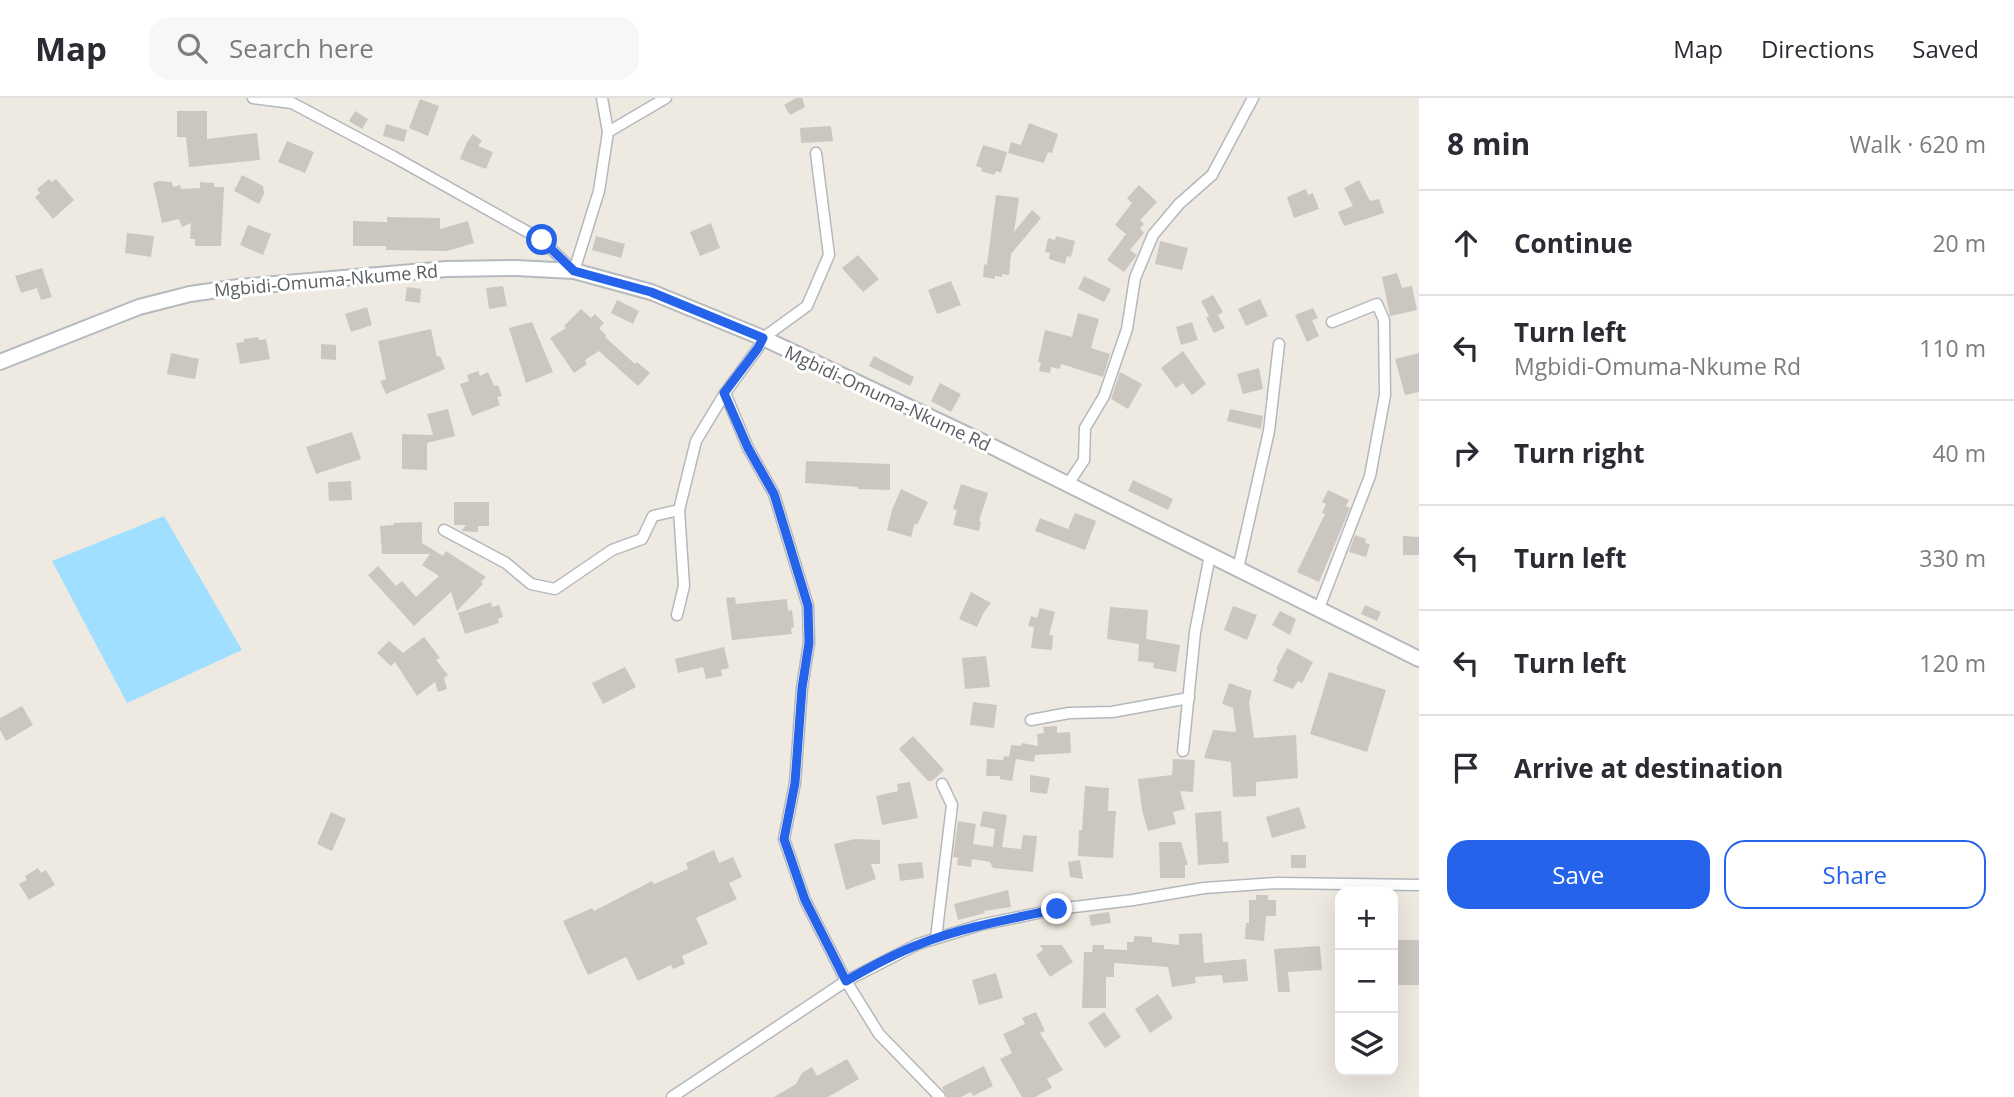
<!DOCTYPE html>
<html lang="en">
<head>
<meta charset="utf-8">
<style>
  body { margin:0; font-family:"Open Sans",sans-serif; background:#f7f7f7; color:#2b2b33 }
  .controls { position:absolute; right:21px; bottom:21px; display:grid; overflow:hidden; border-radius:14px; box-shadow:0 7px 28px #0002 }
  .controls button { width:63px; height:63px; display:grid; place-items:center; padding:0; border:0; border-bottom:2px solid #e1e1e2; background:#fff; color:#2b2b33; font:35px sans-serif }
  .stop { position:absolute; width:21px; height:21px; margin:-16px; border:5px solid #2563eb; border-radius:50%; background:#fff }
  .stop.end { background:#2563eb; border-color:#fff; box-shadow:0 2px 7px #0008 }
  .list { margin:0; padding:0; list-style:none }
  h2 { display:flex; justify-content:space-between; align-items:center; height:91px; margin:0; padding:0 28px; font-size:30px }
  h2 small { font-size:23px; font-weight:400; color:#7c7c81 }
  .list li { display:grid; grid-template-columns:46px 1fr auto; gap:21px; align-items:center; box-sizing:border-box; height:105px; padding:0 28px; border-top:2px solid #e1e1e2 }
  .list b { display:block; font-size:26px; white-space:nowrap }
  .list p { margin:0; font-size:23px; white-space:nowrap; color:#7c7c81 }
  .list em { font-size:23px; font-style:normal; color:#7c7c81 }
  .actions { display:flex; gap:14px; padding:21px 28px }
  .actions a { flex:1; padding:16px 0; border:2px solid #2563eb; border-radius:21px; text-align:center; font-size:24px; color:#2563eb }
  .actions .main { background:#2563eb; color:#fff }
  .icon { flex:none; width:38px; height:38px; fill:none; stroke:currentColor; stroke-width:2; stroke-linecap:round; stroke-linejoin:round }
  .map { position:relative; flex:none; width:1419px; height:999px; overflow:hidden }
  header { display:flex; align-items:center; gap:42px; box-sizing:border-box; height:98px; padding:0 35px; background:#fff; border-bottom:2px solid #e1e1e2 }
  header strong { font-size:33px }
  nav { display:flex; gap:38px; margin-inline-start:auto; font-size:24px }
  .search { width:490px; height:63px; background:#f7f7f7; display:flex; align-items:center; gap:18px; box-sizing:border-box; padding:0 24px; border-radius:21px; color:#7c7c81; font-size:26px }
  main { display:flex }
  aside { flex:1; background:#fff }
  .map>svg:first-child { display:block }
  .water { fill:#a0dfff }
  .building { fill:#cbc7c0 }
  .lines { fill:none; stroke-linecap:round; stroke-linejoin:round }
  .street-casing { stroke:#b4b8bd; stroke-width:13 }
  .secondary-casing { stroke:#b5babf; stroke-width:18 }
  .street { stroke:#fff; stroke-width:10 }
  .secondary { stroke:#fff; stroke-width:14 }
  .route { stroke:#2563eb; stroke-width:9 }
  .labels { text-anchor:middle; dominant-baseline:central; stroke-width:6; stroke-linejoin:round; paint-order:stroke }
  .street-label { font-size:18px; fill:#5a5f63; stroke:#fff }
</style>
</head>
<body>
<header>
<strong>Map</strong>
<div class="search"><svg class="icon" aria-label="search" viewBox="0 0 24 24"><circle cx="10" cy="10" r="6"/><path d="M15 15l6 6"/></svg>Search here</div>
<nav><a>Map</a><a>Directions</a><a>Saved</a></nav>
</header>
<main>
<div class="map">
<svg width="1419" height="999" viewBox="0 0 1419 999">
  <rect width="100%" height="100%" fill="#eeeae1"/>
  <polygon class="water" points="164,418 242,552 127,605 52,463"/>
  <g class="building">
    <polygon points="796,0 802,0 805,9 790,17 784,7"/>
    <polygon points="420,1 439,8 428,38 409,30"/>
    <polygon points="177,13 207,13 207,41 257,35 260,62 189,69 186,39 177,39"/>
    <polygon points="355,13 368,21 362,31 349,23"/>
    <polygon points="1029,25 1058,36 1052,55 1048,54 1044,65 1008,55 1011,44 1021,47"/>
    <polygon points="386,26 407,32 404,44 383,38"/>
    <polygon points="831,28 833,43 801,45 800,30"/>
    <polygon points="473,36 482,43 478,48 493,54 486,71 460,61 467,44"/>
    <polygon points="287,43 314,54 305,75 278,64"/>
    <polygon points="983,47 1007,54 1001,75 996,73 994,77 981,73 982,70 976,68"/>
    <polygon points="242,77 263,88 264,96 259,106 234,93"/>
    <polygon points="49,81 52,84 56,81 74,102 53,121 35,99 40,95 37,91"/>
    <polygon points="1359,82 1370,103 1379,101 1384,115 1344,128 1338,114 1353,108 1344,90"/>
    <polygon points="159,83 172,84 173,89 180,87 181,91 200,90 200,84 214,85 214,89 224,89 221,148 195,148 195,141 190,141 191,125 182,129 179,121 162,125 153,85"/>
    <polygon points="1139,87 1157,104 1140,122 1144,126 1140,130 1144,135 1130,152 1137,157 1124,174 1107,162 1126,136 1115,127 1132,105 1127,100"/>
    <polygon points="1306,91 1308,97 1313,95 1319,111 1294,120 1287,99"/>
    <polygon points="996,97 1019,100 1014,134 1032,112 1041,120 1011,156 1009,177 1002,176 1002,179 995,178 995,181 983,179 984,166 987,167"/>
    <polygon points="387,119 440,120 440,131 468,123 474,145 447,153 386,152 386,148 353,148 353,123 387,124"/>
    <polygon points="711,125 720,150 700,158 690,134"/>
    <polygon points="248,127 271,136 263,157 240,147"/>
    <polygon points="127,135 154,138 151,159 125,155"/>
    <polygon points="596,138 625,146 621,160 592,152"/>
    <polygon points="1056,138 1075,143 1071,159 1067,158 1065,166 1049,161 1050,155 1045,154 1048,140 1055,142"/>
    <polygon points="1160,143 1188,150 1182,172 1155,166"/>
    <polygon points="858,157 879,181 863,194 842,170"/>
    <polygon points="42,170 52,199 41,202 37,190 21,195 15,178"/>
    <polygon points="1397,175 1402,190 1412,188 1417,212 1390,218 1382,179"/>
    <polygon points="1084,178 1111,191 1104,204 1078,191"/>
    <polygon points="951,183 961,207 937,216 928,192"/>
    <polygon points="503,188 507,208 489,211 486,190"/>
    <polygon points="407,189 421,191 420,205 405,203"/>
    <polygon points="1213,197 1223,214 1218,217 1225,230 1214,235 1206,220 1209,218 1201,203"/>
    <polygon points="1260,201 1268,218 1246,228 1238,211"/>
    <polygon points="617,202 639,213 633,226 611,215"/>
    <polygon points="367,209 372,227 351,234 345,216"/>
    <polygon points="1313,210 1318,220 1312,222 1319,238 1307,244 1295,217"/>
    <polygon points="581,211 591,220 595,216 604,225 599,230 606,237 605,239 635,266 637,264 650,275 638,288 599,253 585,262 587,266 574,275 550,240 566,230 564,228"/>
    <polygon points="1078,215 1099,221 1091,250 1110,256 1103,279 1061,266 1060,271 1051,269 1050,275 1039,273 1041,264 1038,264 1045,232 1072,239"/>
    <polygon points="532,224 553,274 526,285 509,230"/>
    <polygon points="1192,224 1198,242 1181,247 1176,229"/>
    <polygon points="431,231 437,259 440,258 445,271 386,296 380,283 386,281 378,243"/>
    <polygon points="258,239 259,242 266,241 270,261 240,266 236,245 244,244 244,241"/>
    <polygon points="321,246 336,247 336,262 321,261"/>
    <polygon points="1183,253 1206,286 1192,297 1183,285 1176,290 1161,270"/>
    <polygon points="171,255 199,261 195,281 167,276"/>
    <polygon points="1419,255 1419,294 1405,297 1395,261"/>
    <polygon points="874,258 914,279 910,288 869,268"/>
    <polygon points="1259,270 1263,291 1243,296 1237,276"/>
    <polygon points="478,273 480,278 488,274 494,288 498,287 502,298 497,299 500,307 472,318 460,286 469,283 467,277"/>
    <polygon points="1120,274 1142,286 1128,311 1111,301"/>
    <polygon points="940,285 961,296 951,314 931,303"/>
    <polygon points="448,311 455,338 427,345 427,372 402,371 402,336 433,337 427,316"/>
    <polygon points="1230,311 1263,318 1261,331 1227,323"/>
    <polygon points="352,334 361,361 316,376 306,349"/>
    <polygon points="806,363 890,366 890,392 858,391 858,389 805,385"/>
    <polygon points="1133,382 1173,401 1168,412 1128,393"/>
    <polygon points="351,383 352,402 329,403 328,384"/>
    <polygon points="961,386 988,395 979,423 981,424 979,433 953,427 957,412 953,411"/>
    <polygon points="901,391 928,404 917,427 915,425 911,439 887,432 892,412"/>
    <polygon points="1328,392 1349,402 1346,408 1350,410 1319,484 1297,474 1325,416 1322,415 1326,406 1322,404"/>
    <polygon points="454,404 489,404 489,428 478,428 478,434 461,433 466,427 454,427"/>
    <polygon points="1075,415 1096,423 1085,452 1035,433 1040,420 1068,431"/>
    <polygon points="422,424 422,445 443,458 446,453 486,479 481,484 483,486 457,513 451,494 414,528 368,477 378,468 396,488 402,483 416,499 439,478 422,467 430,456 382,456 380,428 394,427 394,425"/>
    <polygon points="1355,437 1366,441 1365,445 1370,446 1366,459 1349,454"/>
    <polygon points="1403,438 1419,439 1419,457 1403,457"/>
    <polygon points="971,494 991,505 984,514 977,529 959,521"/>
    <polygon points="735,499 736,506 787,501 788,513 792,512 794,529 791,530 792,536 732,542 726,500"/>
    <polygon points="491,504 492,509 499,507 503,519 498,521 499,525 465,536 458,515"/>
    <polygon points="1365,507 1381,514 1377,523 1361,516"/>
    <polygon points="1233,508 1257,517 1247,542 1224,532"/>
    <polygon points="1110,509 1148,512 1146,541 1180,547 1176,574 1153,570 1154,565 1138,563 1139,546 1107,541"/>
    <polygon points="1040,510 1055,514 1049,537 1053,537 1052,552 1031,550 1034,529 1028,528 1031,518 1037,520"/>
    <polygon points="1280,513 1296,521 1290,537 1272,527"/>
    <polygon points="424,539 440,560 436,562 448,577 444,580 447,591 438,594 435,584 417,598 395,564 391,568 377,555 389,543 403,555"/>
    <polygon points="724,549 729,570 721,572 722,578 706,581 703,569 678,575 675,561"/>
    <polygon points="1287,550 1313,564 1302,585 1298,583 1293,591 1273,583 1278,572 1276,571"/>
    <polygon points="986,558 990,589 965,591 962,560"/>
    <polygon points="625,569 636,589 603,606 592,585"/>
    <polygon points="1329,574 1386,592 1367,654 1310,636"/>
    <polygon points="1229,585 1252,593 1249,604 1254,640 1296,637 1298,680 1256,684 1256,698 1233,699 1231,664 1204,660 1213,632 1236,634 1233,610 1222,606"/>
    <polygon points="973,604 997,607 994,630 970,627"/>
    <polygon points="22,608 33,627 6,643 0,632 0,620"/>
    <polygon points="1057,628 1057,635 1070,634 1071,655 1035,657 1034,664 1016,661 1012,683 1000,681 1000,678 986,678 987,661 1003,662 1004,658 1009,659 1011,647 1021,648 1022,645 1038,648 1037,636 1044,635 1043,629"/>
    <polygon points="913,638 944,672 932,683 928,683 899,651"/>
    <polygon points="1173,661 1195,662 1193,694 1180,693 1185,711 1173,714 1176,726 1148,733 1142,712 1138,681 1172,677"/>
    <polygon points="1030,677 1050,680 1047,696 1030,694"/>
    <polygon points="910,684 918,720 882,727 876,698 898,693 897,686"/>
    <polygon points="1085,688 1109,690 1108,713 1116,713 1113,760 1078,758 1079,732 1082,732"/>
    <polygon points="1299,709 1306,730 1272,740 1266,719"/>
    <polygon points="983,713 1007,717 1002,749 1021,751 1023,737 1037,738 1033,774 993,770 990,764 972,761 971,769 957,767 958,760 953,759 958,723 976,726 973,746 993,749 995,731 980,728"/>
    <polygon points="1221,713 1223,744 1228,744 1229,765 1198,767 1195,715"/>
    <polygon points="331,714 346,721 332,753 317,746"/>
    <polygon points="855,741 880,742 880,766 871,766 876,781 846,792 834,746"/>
    <polygon points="1159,744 1181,744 1188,767 1185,767 1185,780 1160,780"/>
    <polygon points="714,752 719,765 733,759 742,779 729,785 737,801 696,820 708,846 682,858 685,866 673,871 671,867 638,883 626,859 588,877 563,823 592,810 594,813 652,783 654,786 688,771 686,765"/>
    <rect x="1291" y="757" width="15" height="13"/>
    <polygon points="1080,762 1083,781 1070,779 1068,764"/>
    <polygon points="922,764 924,780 900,783 898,766"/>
    <polygon points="38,770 41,775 46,772 55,787 29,802 19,786 27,782 25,778"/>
    <polygon points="1008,792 1011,809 984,813 985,815 958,822 954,806"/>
    <polygon points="1256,797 1268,797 1268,802 1276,802 1276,818 1266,818 1264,843 1245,841 1246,825 1249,825 1249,802 1256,802"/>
    <polygon points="1109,814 1111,825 1091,828 1089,817"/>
    <polygon points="1202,835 1204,865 1246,861 1248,883 1223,885 1222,877 1195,879 1196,885 1172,889 1168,869 1114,865 1114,879 1106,879 1106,910 1082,910 1084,854 1092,854 1093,847 1104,847 1104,851 1127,852 1127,844 1134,844 1134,838 1152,839 1152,844 1179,847 1179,836"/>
    <rect x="1398" y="842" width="21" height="45"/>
    <polygon points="1040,847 1062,847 1073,864 1050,879 1036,857 1043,852"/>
    <polygon points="1320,848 1322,872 1288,874 1290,894 1278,894 1274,851"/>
    <polygon points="996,875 1003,900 979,907 972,882"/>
    <polygon points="1158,896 1173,920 1150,935 1135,911"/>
    <polygon points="1036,914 1045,933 1040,935 1063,972 1047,981 1052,990 1035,999 1022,999 1000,961 1012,955 1003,936 1025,926 1022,920"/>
    <polygon points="1104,914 1121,939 1105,950 1088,925"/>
    <polygon points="847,961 859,981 828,999 774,999 796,986 802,975 812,969 817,978"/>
    <polygon points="984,968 993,988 973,998 971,994 961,999 947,999 942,989"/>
  </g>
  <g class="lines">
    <g class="street-casing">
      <g id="street">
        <polyline points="253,0 292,5 394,59 542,142 574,173 599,93 608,34 602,0"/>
        <polyline points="608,34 666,0"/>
        <polyline points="725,295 758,250 763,240 807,208 829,157 816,55"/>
        <polyline points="1068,386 1084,362 1085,330 1104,298 1127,231 1135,180 1153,137 1179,106 1212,77 1253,0"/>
        <polyline points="444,432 506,465 531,486 555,491 612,452 642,441 653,418 679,412"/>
        <polyline points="1238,471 1269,333 1279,246"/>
        <polyline points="1319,510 1370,378 1385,297 1384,222 1377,206 1332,224"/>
        <polyline points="677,517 684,488 679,412 696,343 725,295 748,350 774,396 808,508 809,545 802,590 795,685 784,741 805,802 846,883 879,936 940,999"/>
        <polyline points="1031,622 1069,615 1112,614 1189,600"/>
        <polyline points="1183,653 1195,534 1210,457"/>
        <polyline points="936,840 952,707 942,686"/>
        <polyline points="672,999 846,883 918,846 980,827 1057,811 1133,802 1204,790 1277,785 1419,787"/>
      </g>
    </g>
    <g class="secondary-casing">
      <polyline id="secondary" points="0,264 139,209 190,196 239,189 447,171 516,170 574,173 651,194 763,240 985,345 1419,561"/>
    </g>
    <use href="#street" class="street"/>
    <use href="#secondary" class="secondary"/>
  </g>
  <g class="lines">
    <path class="route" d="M542,142L574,173L651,194L763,240L758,250L724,295L748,350L774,396L808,508L809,545L802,590L795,685L784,741L805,802L846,883C870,869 894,856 920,846C964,829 1011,821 1057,811"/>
  </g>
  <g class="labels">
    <g class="street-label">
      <text transform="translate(326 182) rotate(-5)">Mgbidi-Omuma-Nkume Rd</text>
      <text transform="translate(888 300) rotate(25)">Mgbidi-Omuma-Nkume Rd</text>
    </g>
  </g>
</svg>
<div class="controls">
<button>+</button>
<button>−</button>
<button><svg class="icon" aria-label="layers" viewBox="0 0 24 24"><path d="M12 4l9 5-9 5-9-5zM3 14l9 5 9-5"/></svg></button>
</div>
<div class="stop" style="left:542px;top:142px"></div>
<div class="stop end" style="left:1057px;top:811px"></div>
</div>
<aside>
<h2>8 min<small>Walk · 620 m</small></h2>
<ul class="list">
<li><svg class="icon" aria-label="ahead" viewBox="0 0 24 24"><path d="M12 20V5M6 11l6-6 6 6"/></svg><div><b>Continue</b></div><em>20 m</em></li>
<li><svg class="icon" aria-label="left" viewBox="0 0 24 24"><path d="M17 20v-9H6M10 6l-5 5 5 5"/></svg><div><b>Turn left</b><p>Mgbidi-Omuma-Nkume Rd</p></div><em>110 m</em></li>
<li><svg class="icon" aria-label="right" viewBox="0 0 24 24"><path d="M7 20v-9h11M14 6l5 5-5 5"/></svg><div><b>Turn right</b></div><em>40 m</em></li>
<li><svg class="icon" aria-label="left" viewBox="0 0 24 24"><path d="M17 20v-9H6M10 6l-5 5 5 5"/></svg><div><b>Turn left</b></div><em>330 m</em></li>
<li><svg class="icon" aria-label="left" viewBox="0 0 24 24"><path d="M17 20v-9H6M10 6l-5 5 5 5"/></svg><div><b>Turn left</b></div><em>120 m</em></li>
<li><svg class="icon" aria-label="arrive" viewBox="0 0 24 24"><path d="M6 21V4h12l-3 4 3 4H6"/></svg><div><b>Arrive at destination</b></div></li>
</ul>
<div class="actions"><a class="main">Save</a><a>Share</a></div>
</aside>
</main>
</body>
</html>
